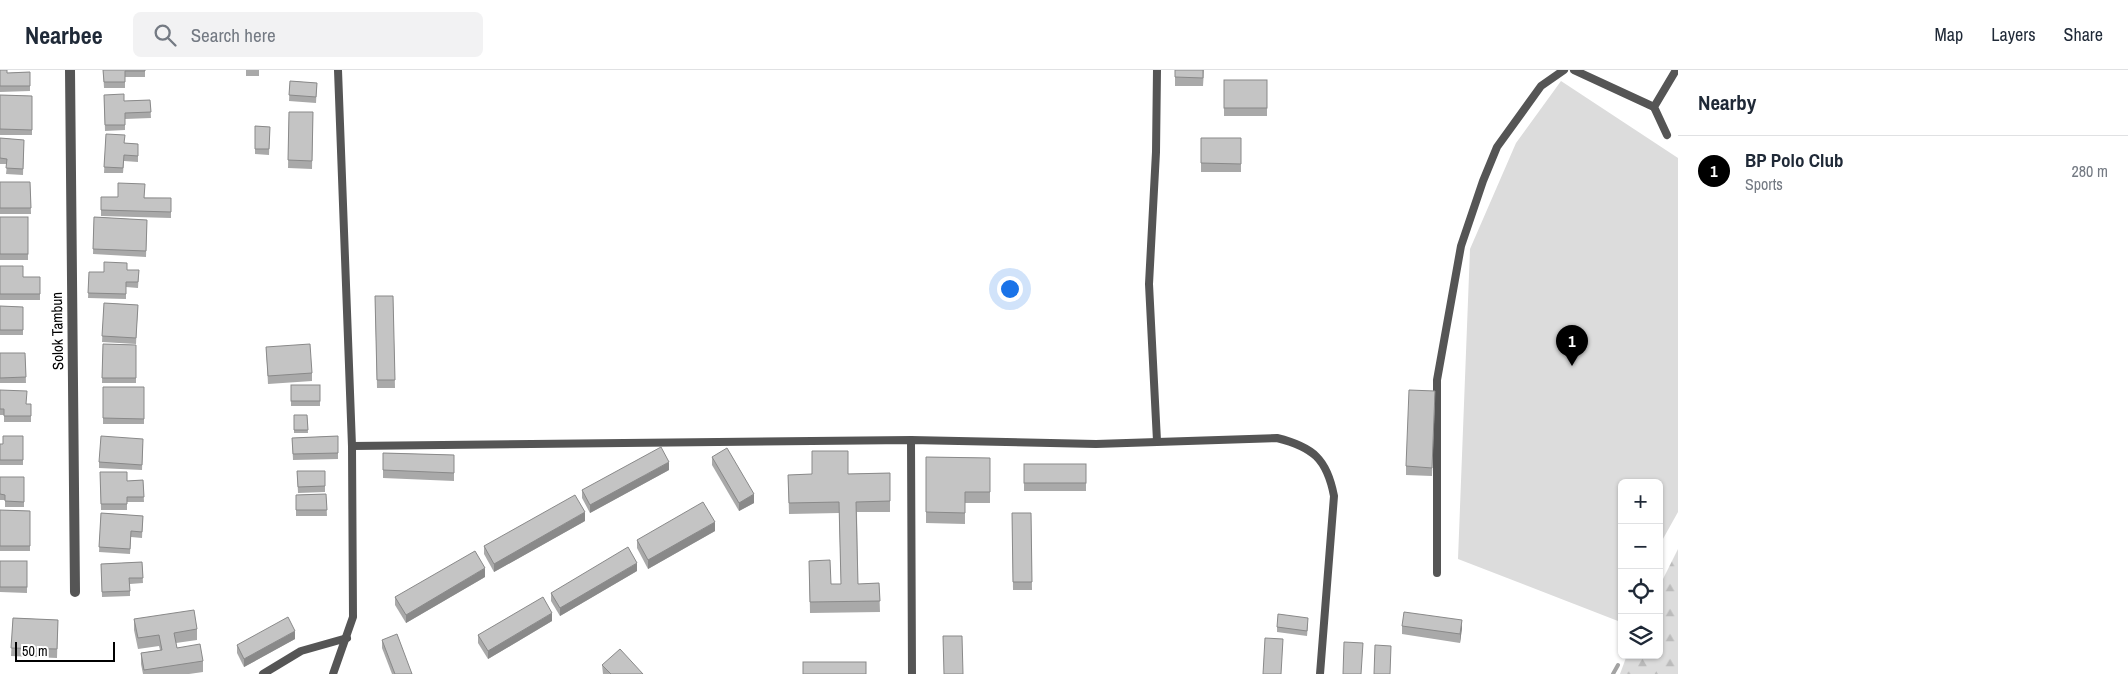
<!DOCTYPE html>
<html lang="en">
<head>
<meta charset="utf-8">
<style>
  body { margin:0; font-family:"Archivo Narrow",sans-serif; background:#f2f2f3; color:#1f2937 }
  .controls { position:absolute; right:15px; bottom:15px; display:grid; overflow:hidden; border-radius:8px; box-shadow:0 1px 4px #0004 }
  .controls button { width:45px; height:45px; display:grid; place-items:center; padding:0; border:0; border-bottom:1px solid #e0e1e3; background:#fff; color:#1f2937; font:25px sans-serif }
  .scale { position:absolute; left:15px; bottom:12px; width:100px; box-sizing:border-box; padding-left:5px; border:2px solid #000; border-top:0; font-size:14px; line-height:18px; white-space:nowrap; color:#000; -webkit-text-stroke:4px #fff; paint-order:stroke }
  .you { position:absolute; left:1009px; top:218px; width:18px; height:18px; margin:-12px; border:4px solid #fff; border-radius:50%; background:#1a73e8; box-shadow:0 0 0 8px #1a73e833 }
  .badge { display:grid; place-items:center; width:32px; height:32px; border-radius:50%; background:#000; color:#fff; font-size:16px; font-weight:700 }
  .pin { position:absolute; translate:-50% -41px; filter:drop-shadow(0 1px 2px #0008) }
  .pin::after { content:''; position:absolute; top:26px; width:18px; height:15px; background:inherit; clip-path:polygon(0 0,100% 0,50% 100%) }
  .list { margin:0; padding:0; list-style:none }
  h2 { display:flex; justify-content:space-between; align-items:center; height:65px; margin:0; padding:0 20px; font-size:21px }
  h2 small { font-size:16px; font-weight:400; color:#747a83 }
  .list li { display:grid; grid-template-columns:32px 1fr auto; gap:15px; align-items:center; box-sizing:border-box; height:70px; padding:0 20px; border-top:1px solid #e0e1e3 }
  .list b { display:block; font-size:19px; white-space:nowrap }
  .list p { margin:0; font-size:16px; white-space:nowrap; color:#747a83 }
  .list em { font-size:16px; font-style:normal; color:#747a83 }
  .icon { flex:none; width:28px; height:28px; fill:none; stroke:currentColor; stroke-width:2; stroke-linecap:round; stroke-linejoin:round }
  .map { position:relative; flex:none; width:1678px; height:604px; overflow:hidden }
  header { display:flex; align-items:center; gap:30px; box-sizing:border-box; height:70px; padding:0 25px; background:#fff; border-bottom:1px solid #e0e1e3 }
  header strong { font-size:24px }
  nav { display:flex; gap:28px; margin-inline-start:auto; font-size:18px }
  .search { width:350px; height:45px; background:#f2f2f3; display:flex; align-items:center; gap:12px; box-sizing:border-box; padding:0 18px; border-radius:8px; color:#747a83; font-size:19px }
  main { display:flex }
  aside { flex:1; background:#fff }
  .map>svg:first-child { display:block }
  .grass { fill:#dcdcdc }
  .forest { fill:url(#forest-firs) }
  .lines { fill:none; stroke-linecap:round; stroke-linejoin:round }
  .stream { stroke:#a3a3a3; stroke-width:4 }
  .service { stroke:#555; stroke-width:8 }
  .minor { stroke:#555; stroke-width:10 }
  .wall { fill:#a9a9a9 }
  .shaded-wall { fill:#898989 }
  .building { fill:#c4c4c4; stroke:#898989 }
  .labels { text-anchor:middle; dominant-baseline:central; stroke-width:4; stroke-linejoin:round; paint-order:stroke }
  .street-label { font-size:15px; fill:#000; stroke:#fff }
</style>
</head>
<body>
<header>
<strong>Nearbee</strong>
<div class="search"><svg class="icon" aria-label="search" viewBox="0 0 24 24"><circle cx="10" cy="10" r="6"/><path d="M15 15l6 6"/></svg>Search here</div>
<nav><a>Map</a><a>Layers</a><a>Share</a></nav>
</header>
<main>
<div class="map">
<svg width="1678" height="604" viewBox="0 0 1678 604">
  <defs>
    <pattern id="forest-firs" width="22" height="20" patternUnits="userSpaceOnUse" patternTransform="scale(1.25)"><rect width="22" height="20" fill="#dcdcdc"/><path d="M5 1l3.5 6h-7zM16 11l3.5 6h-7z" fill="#bbb"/></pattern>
  </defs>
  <rect width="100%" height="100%" fill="#fff"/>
  <polygon class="grass" points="1561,11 1678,88 1678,442 1659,476 1659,413 1622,413 1622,544 1618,551 1458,489 1470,179 1516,73"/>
  <polygon class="forest" points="1678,479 1678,604 1620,604 1627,585 1659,585 1659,517"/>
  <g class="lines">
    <polyline class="stream" points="1613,604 1618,595"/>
    <g class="service">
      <polyline points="1157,0 1156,82 1149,214 1157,371"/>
      <polyline points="1574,0 1654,37"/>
      <polyline points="1667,65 1654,37 1676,0"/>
      <polyline points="911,370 912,604"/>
      <path d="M352,376L911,370L1096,374L1277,368C1313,377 1327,389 1334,426L1320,604"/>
      <polyline points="1437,503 1437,310 1461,176 1483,111 1497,77 1541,16 1564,0"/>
      <polyline points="263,604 301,581 347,568"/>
      <polyline points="333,604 353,547 352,376 338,0"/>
    </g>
    <polyline class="minor" points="70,0 75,522"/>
  </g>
  <g class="wall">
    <polygon points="0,0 7,3 30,2 30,21 0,22"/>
    <polygon points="103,0 145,0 145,7 125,7 125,18 104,18"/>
    <rect x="246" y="0" width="13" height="6"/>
    <polygon points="1175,0 1204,0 1203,16 1175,16"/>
    <rect x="1224" y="10" width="43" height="36"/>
    <polygon points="290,11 317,13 316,33 289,31"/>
    <polygon points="0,25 32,26 32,65 0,65"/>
    <polygon points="104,25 124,31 150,30 151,48 125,49 125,60 105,61"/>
    <polygon points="289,42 313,42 312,99 288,98"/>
    <polygon points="255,56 270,57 269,85 255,84"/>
    <polygon points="106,64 125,73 138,74 138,92 124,91 123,103 104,103"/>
    <polygon points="0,68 24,70 23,105 6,104 7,94 0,94"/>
    <rect x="1201" y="68" width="40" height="34"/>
    <polygon points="0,112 30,112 31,144 0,144"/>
    <polygon points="101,127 171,128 171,148 101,146"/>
    <rect x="0" y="147" width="28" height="43"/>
    <polygon points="94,147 147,150 146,187 93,184"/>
    <polygon points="0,196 23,207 40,207 40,230 0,230"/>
    <polygon points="127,200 139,200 138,218 126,217 126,229 88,228 89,202 104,202"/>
    <polygon points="375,226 393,226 395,318 377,318"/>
    <polygon points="104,233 138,235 136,274 102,272"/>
    <polygon points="0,236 23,237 23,265 0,265"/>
    <polygon points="103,274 136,275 136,313 102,313"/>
    <polygon points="266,277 312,303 312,311 268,314"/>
    <polygon points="0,283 25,283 26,313 0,313"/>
    <rect x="291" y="315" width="29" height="21"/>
    <rect x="103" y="317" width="41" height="37"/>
    <polygon points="0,320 26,334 31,334 31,352 4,352 4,345 0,345"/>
    <polygon points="1435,329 1432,406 1406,405 1406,396"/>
    <polygon points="294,345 307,345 308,363 294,363"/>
    <polygon points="23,366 23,395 0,395 0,374 3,374"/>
    <polygon points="338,366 338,389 293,390 292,368"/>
    <polygon points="143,374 142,400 99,398 99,392"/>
    <polygon points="383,383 454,385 454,411 383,408"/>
    <polygon points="712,387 754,433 739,441 712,395"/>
    <polygon points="926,387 990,388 990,433 965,433 965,454 926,453"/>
    <rect x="1024" y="394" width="62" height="27"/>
    <polygon points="669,400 590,443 582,428 582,420"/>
    <polygon points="297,401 325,401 325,422 298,423"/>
    <polygon points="100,402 127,411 143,410 144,432 127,432 127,440 101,440"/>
    <polygon points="890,403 890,442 857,442 858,514 879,513 880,542 810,543 809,491 831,514 841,514 839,443 789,444 788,405"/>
    <polygon points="0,407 24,407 24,437 5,437 5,430 0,430"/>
    <polygon points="326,424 327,446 296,446 296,425"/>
    <polygon points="0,440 30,441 30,481 0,481"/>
    <polygon points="101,443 143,446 142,468 131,467 130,484 99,482"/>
    <polygon points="1012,443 1031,443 1032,520 1013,520"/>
    <polygon points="585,451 494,502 484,484 484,476"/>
    <polygon points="715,461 648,499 637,478 637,470"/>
    <polygon points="0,491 27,491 27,523 0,522"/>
    <polygon points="142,492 143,513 130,514 130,526 102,527 101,494"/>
    <polygon points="637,501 560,546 551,531 551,523"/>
    <polygon points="485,507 406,553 395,535 395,527"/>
    <polygon points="13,548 58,550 57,588 11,586"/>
    <polygon points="134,549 197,559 197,570 176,573 177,578 203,591 203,602 189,604 143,604 141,594 141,583 160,580 159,576 138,579 134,560"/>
    <polygon points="552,551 488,589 478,573 478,565"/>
    <polygon points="1308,554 1307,566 1277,562 1277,557"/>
    <polygon points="1402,556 1462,558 1460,573 1402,564"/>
    <polygon points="295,569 244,597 237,583 237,575"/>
    <polygon points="382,570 412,604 392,604 382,578"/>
    <polygon points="602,595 643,604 603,604"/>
  </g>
  <g class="shaded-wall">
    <polygon points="669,392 669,400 590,443 590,435"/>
    <polygon points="754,424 754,433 739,441 739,433"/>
    <polygon points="585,442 585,451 494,502 494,494"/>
    <polygon points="715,452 715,461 648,499 648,490"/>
    <polygon points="637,493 637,501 560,546 560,538"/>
    <polygon points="485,498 485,507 406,553 406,545"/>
    <polygon points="552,543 552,551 488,589 488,581"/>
    <polygon points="1462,550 1462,558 1460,573 1460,564"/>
    <polygon points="295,561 295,569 244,597 244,589"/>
  </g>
  <g class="building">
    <polygon points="0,0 7,0 7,3 30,2 30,16 0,16"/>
    <polygon points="103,0 145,0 145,1 125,1 125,12 104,12"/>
    <polygon points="1175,0 1203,0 1203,8 1175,7"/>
    <rect x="1224" y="10" width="43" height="28"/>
    <polygon points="290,11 317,13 316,27 289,25"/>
    <polygon points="124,24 124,31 150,30 151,42 125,43 125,55 105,55 104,25"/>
    <polygon points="0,25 32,26 32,60 0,59"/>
    <polygon points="289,42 313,42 312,91 288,90"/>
    <polygon points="255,56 270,57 269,79 255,79"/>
    <polygon points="106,64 125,65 124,73 138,74 138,86 124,85 123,98 104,97"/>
    <polygon points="0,68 24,70 23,99 6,98 7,89 0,88"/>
    <polygon points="1201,68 1241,68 1241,94 1201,93"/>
    <polygon points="0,112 30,112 31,138 0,138"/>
    <polygon points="118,113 145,114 144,128 171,128 171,142 101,140 101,127 118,127"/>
    <rect x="0" y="147" width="28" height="37"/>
    <polygon points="94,147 147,150 146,181 93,179"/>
    <polygon points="104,192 127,193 127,200 139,200 138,212 126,212 126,224 88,223 89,202 104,202"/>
    <polygon points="0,196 23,196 23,207 40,207 40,224 0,224"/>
    <polygon points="375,226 393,226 395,310 377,310"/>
    <polygon points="104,233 138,235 136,268 102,266"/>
    <polygon points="0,236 23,237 23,260 0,260"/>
    <polygon points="103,274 136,275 136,308 102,308"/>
    <polygon points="310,274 312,303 268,306 266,277"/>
    <polygon points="0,283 25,283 26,307 0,308"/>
    <rect x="291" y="315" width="29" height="16"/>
    <polygon points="103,317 144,317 144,349 103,348"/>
    <polygon points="0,320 27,321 26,334 31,334 31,346 4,346 4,339 0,339"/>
    <polygon points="1409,320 1435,321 1432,398 1406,396"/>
    <polygon points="294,345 307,345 308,360 294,360"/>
    <polygon points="3,366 23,366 23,390 0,390 0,374 3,374"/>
    <polygon points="101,366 143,369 142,395 99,392"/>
    <polygon points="338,366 338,383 293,384 292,368"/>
    <polygon points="661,377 669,392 590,435 582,420"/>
    <polygon points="727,378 754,424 739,433 712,387"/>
    <polygon points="812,381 848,381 848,404 890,403 890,431 856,432 858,514 879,513 880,531 810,532 809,491 830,490 831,514 841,514 839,432 789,433 788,405 812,404"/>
    <polygon points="383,383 454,385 454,403 383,400"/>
    <polygon points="926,387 990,388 990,422 965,422 965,443 926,442"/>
    <rect x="1024" y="394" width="62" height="19"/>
    <polygon points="297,401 325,401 325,416 298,417"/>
    <polygon points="100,402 127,402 127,411 143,410 144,427 127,427 127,434 101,434"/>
    <polygon points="0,407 24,407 24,432 5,431 5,425 0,424"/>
    <polygon points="326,424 327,440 296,440 296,425"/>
    <polygon points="575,425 585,442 494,494 484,476"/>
    <polygon points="703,432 715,452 648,490 637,470"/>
    <polygon points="0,440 30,441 30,476 0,476"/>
    <polygon points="101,443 143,446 142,462 131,461 130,479 99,477"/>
    <polygon points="1012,443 1031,443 1032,512 1013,512"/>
    <polygon points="628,477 637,493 560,538 551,523"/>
    <polygon points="475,481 485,498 406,545 395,527"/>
    <rect x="0" y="491" width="27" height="26"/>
    <polygon points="142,492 143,508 129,508 130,521 102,522 101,494"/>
    <polygon points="543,527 552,543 488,581 478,565"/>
    <polygon points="194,540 197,559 174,563 177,578 200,574 203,591 144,600 141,583 162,580 159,565 138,568 134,549"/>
    <polygon points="1404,542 1462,550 1460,564 1402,556"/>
    <polygon points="1278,544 1308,548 1307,561 1277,557"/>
    <polygon points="288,547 295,561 244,589 237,575"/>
    <polygon points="13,548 58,550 57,579 11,578"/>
    <polygon points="397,564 412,604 395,604 382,570"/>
    <polygon points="943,566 962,566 963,604 944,604"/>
    <polygon points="1265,568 1283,569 1281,604 1263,604"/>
    <polygon points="1344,572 1363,573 1361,604 1343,604"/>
    <polygon points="1375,575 1391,576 1390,604 1374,604"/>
    <polygon points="620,579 643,604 611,604 602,595"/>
    <rect x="803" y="592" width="63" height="12"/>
  </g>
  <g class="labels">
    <g class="street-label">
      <text transform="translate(57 261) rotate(-91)">Solok Tambun</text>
    </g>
  </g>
</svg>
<div class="controls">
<button>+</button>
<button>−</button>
<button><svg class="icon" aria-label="locate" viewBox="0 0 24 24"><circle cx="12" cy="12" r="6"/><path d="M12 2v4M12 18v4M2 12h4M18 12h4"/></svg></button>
<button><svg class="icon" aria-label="layers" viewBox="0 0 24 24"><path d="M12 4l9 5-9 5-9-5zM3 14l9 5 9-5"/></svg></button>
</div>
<div class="scale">50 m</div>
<div class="you"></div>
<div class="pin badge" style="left:1572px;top:296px">1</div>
</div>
<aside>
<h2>Nearby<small></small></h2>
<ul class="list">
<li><span class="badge">1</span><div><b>BP Polo Club</b><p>Sports</p></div><em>280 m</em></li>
</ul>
</aside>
</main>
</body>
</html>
